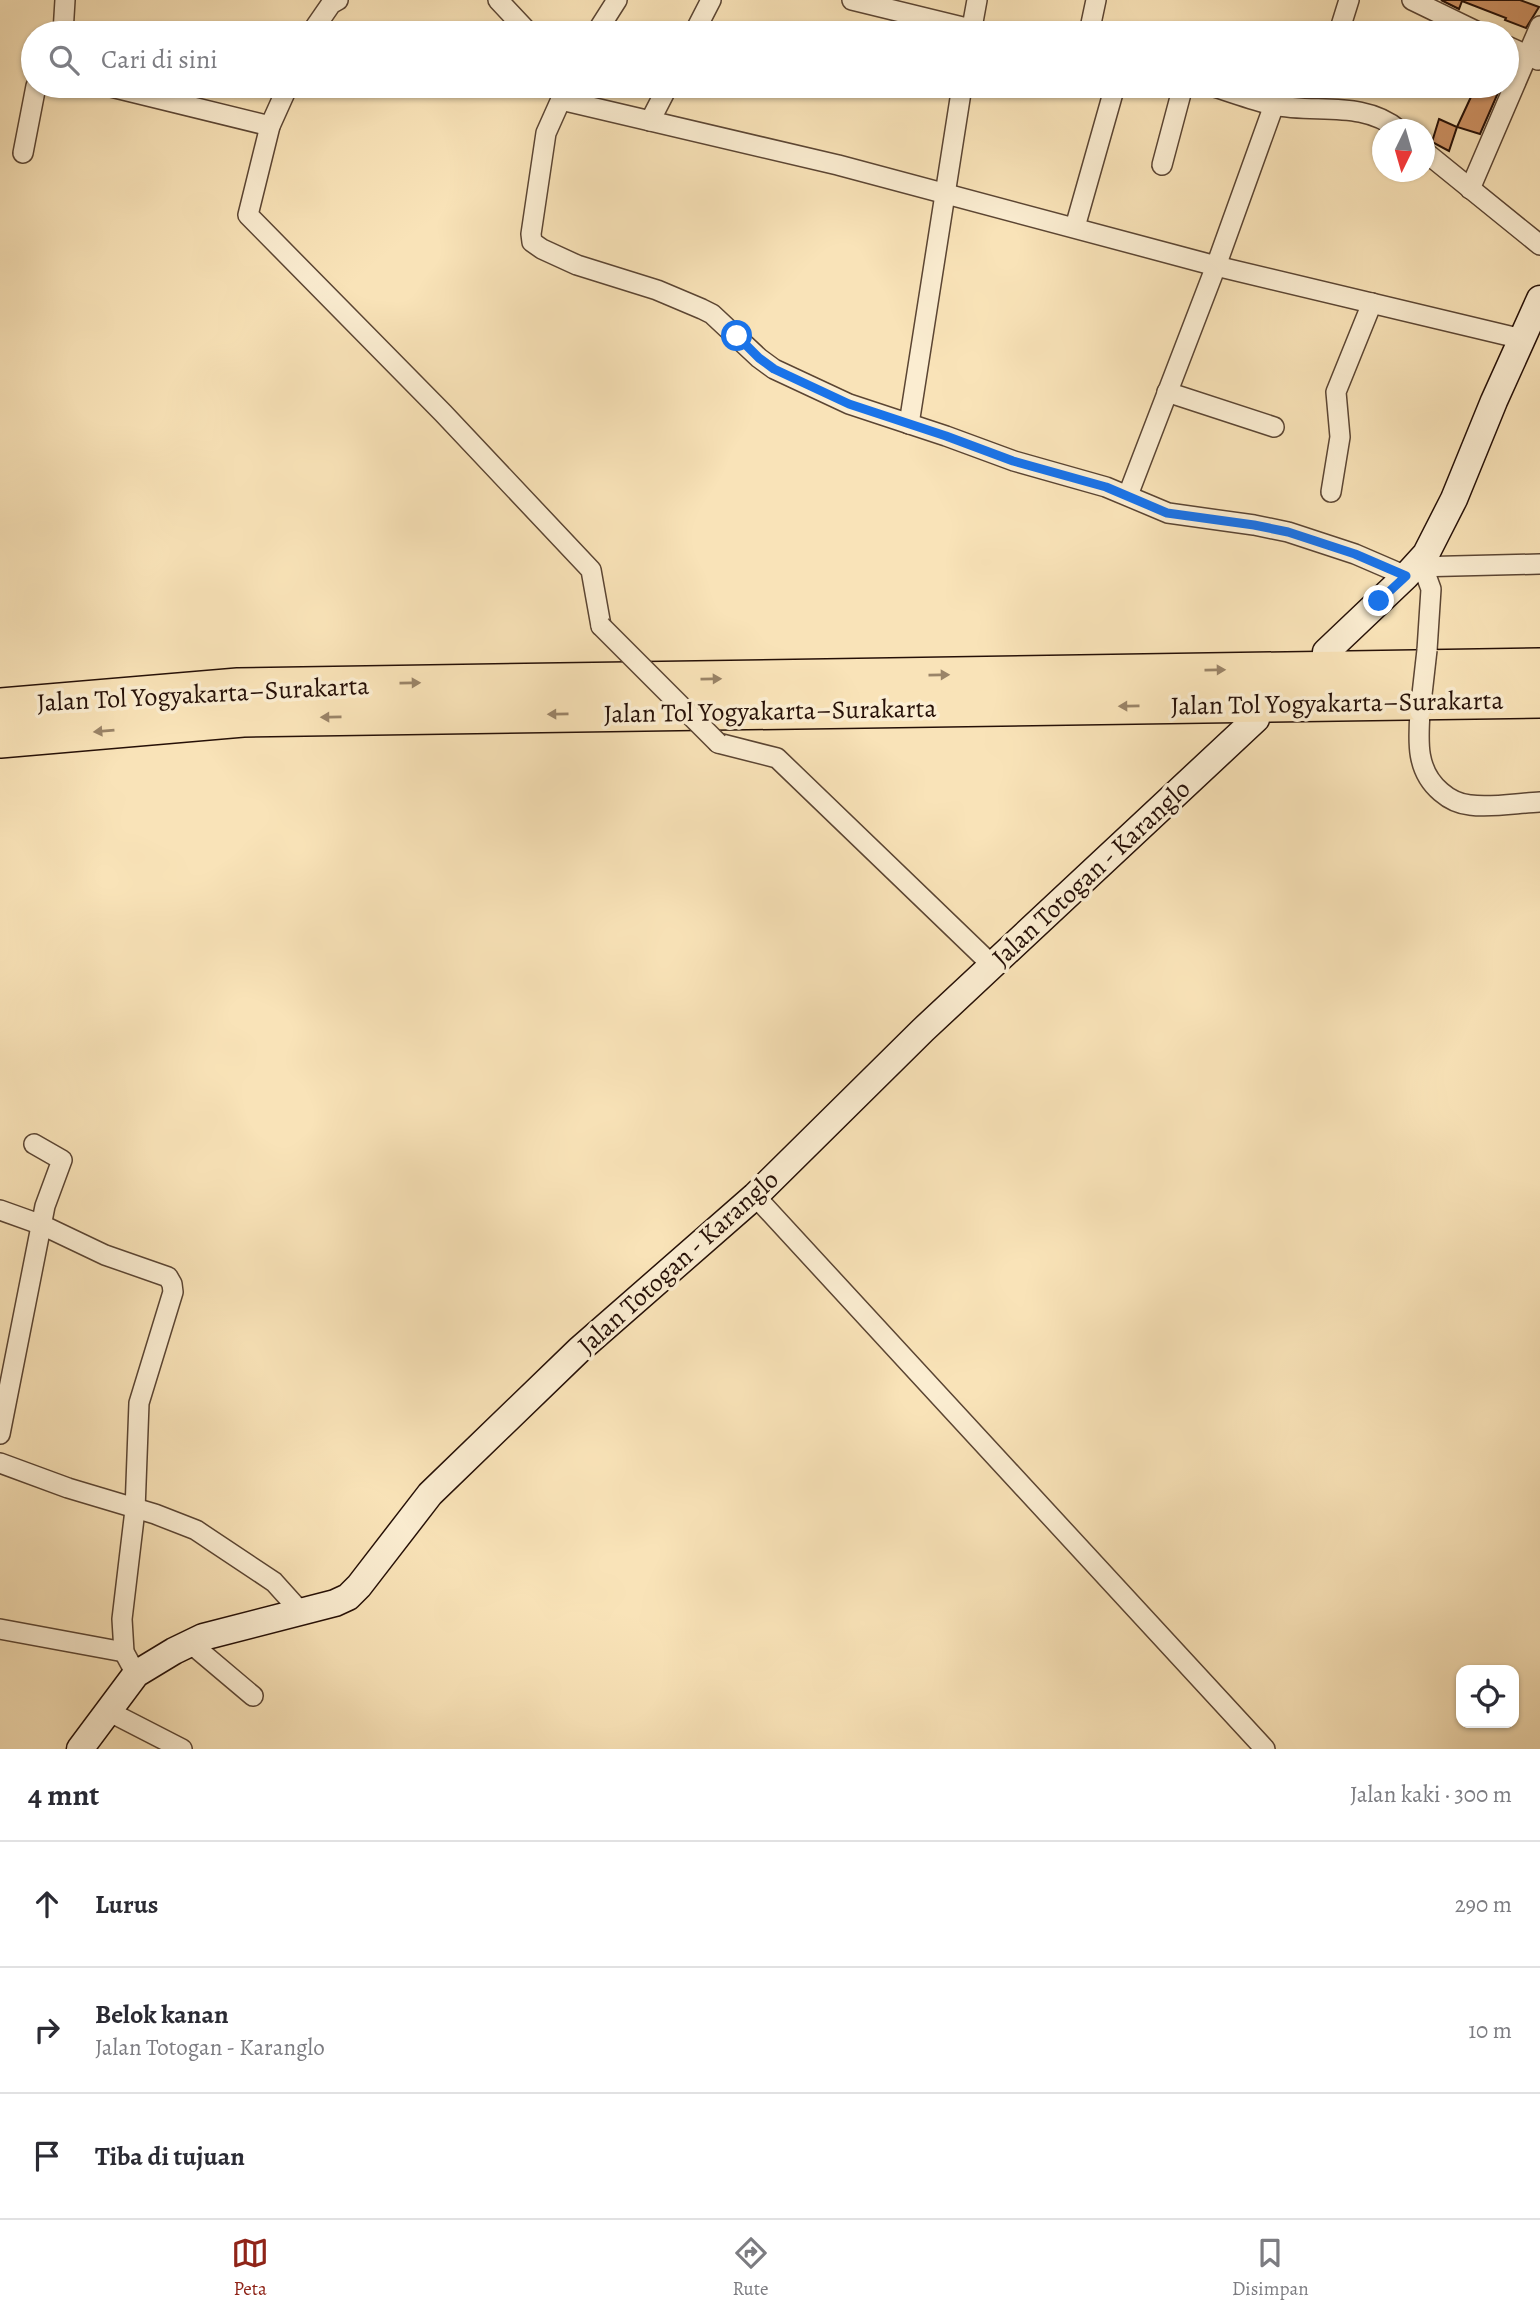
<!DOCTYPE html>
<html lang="id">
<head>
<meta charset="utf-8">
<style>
  body { margin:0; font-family:Alegreya,serif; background:#f2f2f3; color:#2b2b33 }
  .controls { position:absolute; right:21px; bottom:21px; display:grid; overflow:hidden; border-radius:14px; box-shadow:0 2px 5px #0004 }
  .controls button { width:63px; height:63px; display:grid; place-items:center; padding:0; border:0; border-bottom:2px solid #e1e1e2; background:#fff; color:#2b2b33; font:35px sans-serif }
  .compass { position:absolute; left:1372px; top:119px; width:63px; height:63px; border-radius:50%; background:#fff; box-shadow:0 2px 5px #0004; rotate:185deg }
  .stop { position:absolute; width:21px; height:21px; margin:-16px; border:5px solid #1a73e8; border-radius:50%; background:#fff }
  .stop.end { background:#1a73e8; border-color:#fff; box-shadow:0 2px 7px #0008 }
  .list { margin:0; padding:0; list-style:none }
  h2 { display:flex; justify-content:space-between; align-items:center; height:91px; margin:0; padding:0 28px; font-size:30px }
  h2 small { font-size:23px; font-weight:400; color:#7c7c81 }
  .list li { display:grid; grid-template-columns:46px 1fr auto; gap:21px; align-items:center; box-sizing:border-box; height:126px; padding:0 28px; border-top:2px solid #e1e1e2 }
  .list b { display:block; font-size:26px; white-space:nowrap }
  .list p { margin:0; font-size:23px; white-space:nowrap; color:#7c7c81 }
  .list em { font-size:23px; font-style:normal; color:#7c7c81 }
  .icon { flex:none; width:38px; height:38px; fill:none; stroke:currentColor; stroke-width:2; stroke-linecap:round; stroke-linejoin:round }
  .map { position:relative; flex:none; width:1540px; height:1749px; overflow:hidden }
  .search { position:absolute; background:#fff; box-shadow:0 2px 5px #0004; left:21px; right:21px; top:21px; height:77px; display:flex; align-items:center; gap:18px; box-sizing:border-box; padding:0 24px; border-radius:38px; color:#7c7c81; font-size:26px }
  .sheet { height:469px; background:#fff }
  nav { display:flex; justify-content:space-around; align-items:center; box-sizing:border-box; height:98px; border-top:2px solid #e1e1e2; background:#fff; font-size:19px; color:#7c7c81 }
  nav a { display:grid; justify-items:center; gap:4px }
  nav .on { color:#8f2418 }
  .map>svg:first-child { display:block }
  .building { fill:#cf9365; stroke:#261007; stroke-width:2 }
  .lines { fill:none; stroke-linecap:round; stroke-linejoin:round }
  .minor-casing { stroke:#5b4533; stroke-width:22 }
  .secondary-casing { stroke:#261007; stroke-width:29 }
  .motorway-casing { stroke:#261007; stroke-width:38 }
  .minor { stroke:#fbedd1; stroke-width:19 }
  .secondary { stroke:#fbedd1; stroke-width:26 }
  .motorway { stroke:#f9e3b8; stroke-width:35 }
  .minor-bridge-casing { stroke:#5b4533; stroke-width:22; stroke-linecap:butt }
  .minor-bridge { stroke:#fbedd1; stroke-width:19 }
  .oneway { fill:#9a8468 }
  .route { stroke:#1a73e8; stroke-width:9 }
  .labels { text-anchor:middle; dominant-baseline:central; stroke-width:7; stroke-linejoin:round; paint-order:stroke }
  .street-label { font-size:26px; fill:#261007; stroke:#fbedd1 }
</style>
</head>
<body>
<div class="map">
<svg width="1540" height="1749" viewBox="0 0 1540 1749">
  <rect width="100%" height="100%" fill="#f9e3b8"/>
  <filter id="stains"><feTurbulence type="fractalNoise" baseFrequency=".00286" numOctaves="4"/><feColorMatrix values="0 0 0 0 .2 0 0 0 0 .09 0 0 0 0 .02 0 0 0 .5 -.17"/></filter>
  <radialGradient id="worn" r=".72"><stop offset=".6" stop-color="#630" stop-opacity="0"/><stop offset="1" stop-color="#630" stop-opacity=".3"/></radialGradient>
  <g class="building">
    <polygon points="1441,0 1520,0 1539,7 1526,28 1505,20 1506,18 1462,1 1459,9"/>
    <polygon points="1476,86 1501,86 1480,134 1457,127"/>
    <polygon points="1439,119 1457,127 1449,151 1432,142"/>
  </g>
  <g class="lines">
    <g class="minor-casing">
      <g id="minor">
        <polyline points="498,0 529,33"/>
        <polyline points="852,0 987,33"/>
        <polyline points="1412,0 1480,33"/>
        <polyline points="1339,32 1349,0"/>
        <polyline points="63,33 65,0"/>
        <polyline points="311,33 331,4 338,0"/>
        <polyline points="596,33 617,0"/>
        <polyline points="694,33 711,0"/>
        <polyline points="971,33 977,0"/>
        <polyline points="1089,33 1096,0"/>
        <polyline points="1507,46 1538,60"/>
        <polyline points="107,86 270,126"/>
        <polyline points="288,86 270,126 248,215 443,413 591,570 601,626"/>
        <polyline points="567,86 546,133 531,234 532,242 542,249 577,265 657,290 702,309 712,314 759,358 774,369 849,404 946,436 1014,461 1106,487 1168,513 1254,525 1288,532 1355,554 1406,576"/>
        <path d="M1211,86C1231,92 1252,100 1273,105C1316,114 1363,100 1399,130"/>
        <polyline points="561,100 838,165 1216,266 1522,339"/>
        <polyline points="650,121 668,86"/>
        <polyline points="1424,151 1540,245"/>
        <polyline points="23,153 36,86"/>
        <polyline points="1162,165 1183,86"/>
        <polyline points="1470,189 1540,26"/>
        <polyline points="1075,227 1115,86"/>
        <polyline points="1167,392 1274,427"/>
        <polyline points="909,424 962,86"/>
        <polyline points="1331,492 1340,437 1336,392 1372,303"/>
        <polyline points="1128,495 1216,266 1274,105"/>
        <polyline points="1414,567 1540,564"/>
        <polyline points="1423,567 1431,589 1427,650"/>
        <path d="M1420,712C1418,742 1416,771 1441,792C1449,799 1459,804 1470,805C1492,808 1517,803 1540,802"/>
        <polyline points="718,743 777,758 992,965"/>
        <polyline points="755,1196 1265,1749"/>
        <polyline points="0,1210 42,1225 105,1255 168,1277 172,1284 173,1292 139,1403 135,1510 122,1619 124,1652 136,1674"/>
        <polyline points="0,1434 45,1206 62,1160 34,1144"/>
        <polyline points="0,1463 68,1488 155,1514 196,1530 274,1582 301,1612"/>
        <polyline points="0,1629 124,1652"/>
        <polyline points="189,1642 253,1696"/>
        <polyline points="108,1711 182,1749"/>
      </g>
    </g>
    <g class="secondary-casing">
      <g id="secondary">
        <polyline points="1326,652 1406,576 1426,554 1454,499 1494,401 1540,299"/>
        <polyline points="80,1749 136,1674 174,1651 203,1637 335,1603 348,1597 359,1586 430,1494 579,1350 755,1196 923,1030 1256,719"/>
      </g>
    </g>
    <g class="motorway-casing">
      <g id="motorway">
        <polyline points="0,706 238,686 1540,666"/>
        <polyline points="0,740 243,719 1540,700"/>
      </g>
    </g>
    <use href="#minor" class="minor"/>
    <use href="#secondary" class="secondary"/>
    <use href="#motorway" class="motorway"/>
    <g class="minor-bridge-casing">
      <g id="minor-bridge">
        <polyline points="601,626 718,743"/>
        <polyline points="1420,712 1427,650"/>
      </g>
    </g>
    <use href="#minor-bridge" class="minor-bridge"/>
  </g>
  <defs><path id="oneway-solid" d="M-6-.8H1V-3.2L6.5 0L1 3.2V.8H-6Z" transform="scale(1.75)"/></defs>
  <g class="oneway">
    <use href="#oneway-solid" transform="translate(1215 670) rotate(-1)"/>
    <use href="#oneway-solid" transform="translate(939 675) rotate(-1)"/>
    <use href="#oneway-solid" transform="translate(711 679) rotate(-1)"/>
    <use href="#oneway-solid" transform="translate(410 683) rotate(-1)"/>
    <use href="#oneway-solid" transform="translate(1129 706) rotate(179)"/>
    <use href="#oneway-solid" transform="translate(558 714) rotate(179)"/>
    <use href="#oneway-solid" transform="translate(331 717) rotate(179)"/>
    <use href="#oneway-solid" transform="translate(104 731) rotate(175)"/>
  </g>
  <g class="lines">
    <polyline class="route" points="737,336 759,358 774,369 849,404 946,436 1013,461 1106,487 1167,513 1254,525 1288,532 1355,554 1406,576 1379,601"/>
  </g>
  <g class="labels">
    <g class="street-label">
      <text transform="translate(203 694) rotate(-3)">Jalan Tol Yogyakarta–Surakarta</text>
      <text transform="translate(1337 703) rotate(-1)">Jalan Tol Yogyakarta–Surakarta</text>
      <text transform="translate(770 711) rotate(-1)">Jalan Tol Yogyakarta–Surakarta</text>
      <text transform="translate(1091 873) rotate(-43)">Jalan Totogan - Karanglo</text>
      <text transform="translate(678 1262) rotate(-42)">Jalan Totogan - Karanglo</text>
    </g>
  </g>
  <rect width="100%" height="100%" filter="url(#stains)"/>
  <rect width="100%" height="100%" fill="url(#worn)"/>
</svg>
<div class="controls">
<button><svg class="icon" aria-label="locate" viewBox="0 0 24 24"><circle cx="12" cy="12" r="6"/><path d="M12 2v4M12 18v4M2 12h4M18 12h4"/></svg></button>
</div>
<svg class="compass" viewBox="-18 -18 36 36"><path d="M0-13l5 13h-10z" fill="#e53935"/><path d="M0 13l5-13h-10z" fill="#7c7c81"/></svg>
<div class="stop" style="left:737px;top:336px"></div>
<div class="stop end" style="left:1379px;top:601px"></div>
<div class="search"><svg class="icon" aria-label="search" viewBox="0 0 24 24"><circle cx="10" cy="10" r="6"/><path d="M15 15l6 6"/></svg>Cari di sini</div>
</div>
<section class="sheet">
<h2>4 mnt<small>Jalan kaki · 300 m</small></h2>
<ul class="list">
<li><svg class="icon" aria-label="ahead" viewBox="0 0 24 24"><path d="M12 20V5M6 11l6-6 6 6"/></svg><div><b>Lurus</b></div><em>290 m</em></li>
<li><svg class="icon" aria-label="right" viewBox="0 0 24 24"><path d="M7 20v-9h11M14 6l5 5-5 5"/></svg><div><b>Belok kanan</b><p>Jalan Totogan - Karanglo</p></div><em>10 m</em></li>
<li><svg class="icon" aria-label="arrive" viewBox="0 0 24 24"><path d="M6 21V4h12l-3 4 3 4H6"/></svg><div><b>Tiba di tujuan</b></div></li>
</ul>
</section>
<nav>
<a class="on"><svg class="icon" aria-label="map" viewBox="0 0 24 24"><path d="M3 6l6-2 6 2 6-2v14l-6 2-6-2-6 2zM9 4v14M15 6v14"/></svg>Peta</a>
<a><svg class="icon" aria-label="directions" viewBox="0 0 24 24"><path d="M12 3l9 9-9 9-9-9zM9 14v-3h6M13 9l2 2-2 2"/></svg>Rute</a>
<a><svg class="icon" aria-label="saved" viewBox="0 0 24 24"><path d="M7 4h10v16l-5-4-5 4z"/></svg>Disimpan</a>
</nav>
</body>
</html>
